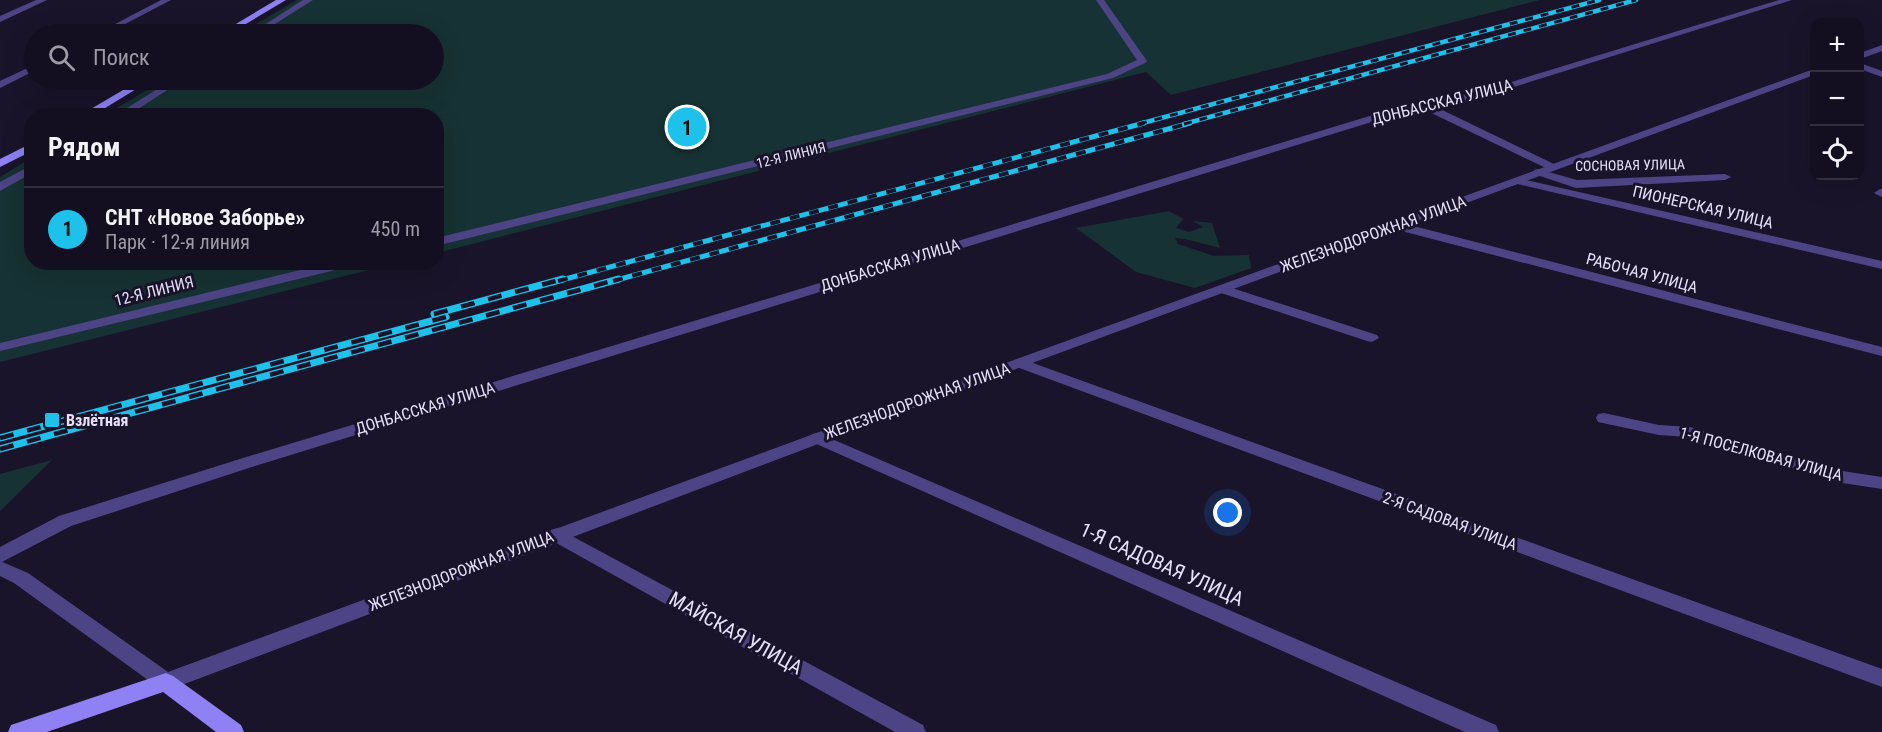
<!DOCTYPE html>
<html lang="ru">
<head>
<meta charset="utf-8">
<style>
  body { margin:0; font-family:"Roboto Condensed",sans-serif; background:#1d1829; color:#f1f3f6 }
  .controls { position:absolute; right:18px; top:18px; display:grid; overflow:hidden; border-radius:12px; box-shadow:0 6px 24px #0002 }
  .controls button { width:54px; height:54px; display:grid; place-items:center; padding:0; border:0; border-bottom:2px solid #332f3e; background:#140f20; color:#f1f3f6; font:30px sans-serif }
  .you { position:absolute; left:1228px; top:513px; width:21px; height:21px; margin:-15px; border:4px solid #fff; border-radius:50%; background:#1a73e8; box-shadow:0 0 0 9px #1a73e833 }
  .badge { display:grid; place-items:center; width:39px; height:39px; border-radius:50%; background:#1ec1ea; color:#111; font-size:20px; font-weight:700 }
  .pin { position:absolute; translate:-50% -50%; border:3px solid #fff; box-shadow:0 2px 6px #0006 }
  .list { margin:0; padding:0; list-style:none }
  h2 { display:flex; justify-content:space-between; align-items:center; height:78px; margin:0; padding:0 24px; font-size:26px }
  h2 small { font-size:20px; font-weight:400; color:#9d9ca5 }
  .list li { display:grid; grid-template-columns:39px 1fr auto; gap:18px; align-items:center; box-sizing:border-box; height:84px; padding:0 24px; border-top:2px solid #332f3e }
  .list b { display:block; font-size:22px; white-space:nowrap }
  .list p { margin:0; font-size:20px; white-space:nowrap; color:#9d9ca5 }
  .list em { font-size:20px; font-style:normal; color:#9d9ca5 }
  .icon { flex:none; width:33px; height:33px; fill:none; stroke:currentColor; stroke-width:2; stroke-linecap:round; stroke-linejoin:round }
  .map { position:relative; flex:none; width:1882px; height:732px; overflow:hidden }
  .search { position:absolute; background:#140f20; box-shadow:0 6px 24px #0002; left:24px; top:24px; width:420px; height:66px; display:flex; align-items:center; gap:15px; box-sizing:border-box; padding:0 21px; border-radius:33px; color:#9d9ca5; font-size:22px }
  .panel { position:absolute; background:#140f20; box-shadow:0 6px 24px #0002; left:24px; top:108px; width:420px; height:162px; border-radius:24px }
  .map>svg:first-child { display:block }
  .green { fill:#173234 }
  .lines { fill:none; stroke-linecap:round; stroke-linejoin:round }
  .minor { fill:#4d4485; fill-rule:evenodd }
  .tertiary { fill:#4d4485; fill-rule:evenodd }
  .secondary { fill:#8f80f3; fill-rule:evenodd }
  .rail-far2-casing { stroke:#1ec1ea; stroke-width:4.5 }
  .rail-far1-casing { stroke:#1ec1ea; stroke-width:5 }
  .rail-casing { stroke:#1ec1ea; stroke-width:7 }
  .rail-far2 { stroke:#1a142a; stroke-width:3; stroke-dasharray:8; stroke-linecap:butt }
  .rail-far1 { stroke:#1a142a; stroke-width:4; stroke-dasharray:10; stroke-linecap:butt }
  .rail { stroke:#1a142a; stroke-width:4.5; stroke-dasharray:14; stroke-linecap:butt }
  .poi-dot { fill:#1ec1ea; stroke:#1a142a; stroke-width:2 }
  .labels { text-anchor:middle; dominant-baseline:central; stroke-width:6; stroke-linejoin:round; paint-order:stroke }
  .far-street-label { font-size:14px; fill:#e6e0fc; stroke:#1a142a }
  .street-label { font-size:16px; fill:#e6e0fc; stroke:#1a142a }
  .poi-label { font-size:16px; font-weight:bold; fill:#e6e0fc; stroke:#1a142a; text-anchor:start }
  .near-street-label { font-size:20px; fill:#e6e0fc; stroke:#1a142a }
</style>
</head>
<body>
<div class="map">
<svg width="1882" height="732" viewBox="0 0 1882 732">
  <rect width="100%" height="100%" fill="#1a142a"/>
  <g class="green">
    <polygon points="297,0 1540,0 1171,95 1146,72 437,253 436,116 103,116 164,80 434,80 434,34 239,34"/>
    <polygon points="31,158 32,262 397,263 0,362 0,177"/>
    <polygon points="1169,211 1183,219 1176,228 1189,232 1203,227 1193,221 1212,223 1220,248 1185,239 1175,238 1178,244 1214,256 1249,255 1251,268 1195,288 1136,272 1076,228"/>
    <polygon points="52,460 0,511 0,474"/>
  </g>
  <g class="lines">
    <g class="minor">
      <polygon points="36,0 47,0 0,22 0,16"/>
      <polygon points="161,0 171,0 106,34 96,34"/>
      <polygon points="303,0 313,0 259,34 250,34"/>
      <polygon points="1096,0 1104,0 1147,61 1145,63 1113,78 436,246 436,238 1107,74 1137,60"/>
      <polygon points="1779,0 1792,0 1514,87 1438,108 1556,165 1556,169 1548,169 1423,109 1414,109 255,466 71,526 0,563 0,547 59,516 243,458 1409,104 1435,103 1508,83"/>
      <polygon points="1882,45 1882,51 1860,59 1860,53"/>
      <polygon points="34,65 34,71 0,88 0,81"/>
      <polygon points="172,80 183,80 127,116 114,116"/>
      <polygon points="32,165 32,173 0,191 0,182"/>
      <polygon points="1538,169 1577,180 1725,174 1731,177 1725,180 1576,188 1534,174 1534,170"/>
      <polygon points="1517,178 1882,261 1882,269 1513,183 1513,179"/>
      <polygon points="1880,189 1882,189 1882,197 1874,193"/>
      <polygon points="1394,221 1882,347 1882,356 1390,228 1388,225 1390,222"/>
      <polygon points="333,262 357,262 356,265 0,351 0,343"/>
      <polygon points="1223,285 1377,335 1379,338 1372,342 1367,341 1218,292 1216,289"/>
      <polygon points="1019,358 1882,669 1882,687 1014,366 1012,363"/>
      <polygon points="1604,413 1659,425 1690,427 1842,471 1882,477 1882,489 1842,483 1689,437 1659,435 1598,422 1596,418 1598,414"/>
      <polygon points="818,433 1496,725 1499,732 1465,732 812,442 810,438 812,434"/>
      <polygon points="557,528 923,725 926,732 895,732 551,540 548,535 551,530"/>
    </g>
    <g class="tertiary">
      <polygon points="1860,63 1882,71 1882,77 1860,69"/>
      <polygon points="1814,69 1814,75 1024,366 166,691 159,688 14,583 0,576 0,561 28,573 168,672 1014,360"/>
    </g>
    <g class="secondary">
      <polygon points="276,0 286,0 229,34 219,34"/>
      <polygon points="140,80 151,80 92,116 79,116"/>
      <polygon points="32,143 32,151 0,167 0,159"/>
      <polygon points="166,673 173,676 241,725 244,732 216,732 163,692 47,732 8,732 11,725"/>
    </g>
    <g class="rail-far2-casing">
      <g id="rail-far2">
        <polyline points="1139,124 1599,0"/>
        <polyline points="1184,124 1636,0"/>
      </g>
    </g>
    <g class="rail-far1-casing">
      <g id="rail-far1">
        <polyline points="558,281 1144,123"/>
        <polyline points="613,281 1190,123"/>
      </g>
    </g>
    <g class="rail-casing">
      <g id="rail">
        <polyline points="434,314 563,279"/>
        <polyline points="0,438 446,317"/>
        <polyline points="0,449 619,279"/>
      </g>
    </g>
    <use href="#rail-far2" class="rail-far2"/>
    <use href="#rail-far1" class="rail-far1"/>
    <use href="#rail" class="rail"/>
  </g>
  <rect class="poi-dot" x="44" y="412" width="16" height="16" rx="3"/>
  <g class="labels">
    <g class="far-street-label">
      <text transform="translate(791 155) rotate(-14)">12-Я ЛИНИЯ</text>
      <text transform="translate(1630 165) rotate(-1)">СОСНОВАЯ УЛИЦА</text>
    </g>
    <g class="street-label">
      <text transform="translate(1442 102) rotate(-14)">ДОНБАССКАЯ УЛИЦА</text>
      <text transform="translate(1703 207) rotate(13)">ПИОНЕРСКАЯ УЛИЦА</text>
      <text transform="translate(1373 234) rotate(-20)">ЖЕЛЕЗНОДОРОЖНАЯ УЛИЦА</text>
      <text transform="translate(890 265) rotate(-17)">ДОНБАССКАЯ УЛИЦА</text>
      <text transform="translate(1642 273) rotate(15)">РАБОЧАЯ УЛИЦА</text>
      <text transform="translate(154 291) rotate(-14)">12-Я ЛИНИЯ</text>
      <text transform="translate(917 401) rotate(-20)">ЖЕЛЕЗНОДОРОЖНАЯ УЛИЦА</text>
      <text transform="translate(425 408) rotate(-17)">ДОНБАССКАЯ УЛИЦА</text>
      <text transform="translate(1761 454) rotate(15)">1-Я ПОСЕЛКОВАЯ УЛИЦА</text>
      <text transform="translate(1450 521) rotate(20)">2-Я САДОВАЯ УЛИЦА</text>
      <text transform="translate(461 571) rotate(-21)">ЖЕЛЕЗНОДОРОЖНАЯ УЛИЦА</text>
    </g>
    <g class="poi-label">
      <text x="66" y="420">Взлётная</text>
    </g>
    <g class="near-street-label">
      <text transform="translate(1162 564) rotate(24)">1-Я САДОВАЯ УЛИЦА</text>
      <text transform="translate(736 633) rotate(29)">МАЙСКАЯ УЛИЦА</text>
    </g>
  </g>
</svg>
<div class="controls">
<button>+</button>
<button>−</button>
<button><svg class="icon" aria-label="locate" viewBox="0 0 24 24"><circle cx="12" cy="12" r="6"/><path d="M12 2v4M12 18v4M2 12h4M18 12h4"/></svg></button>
</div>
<div class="you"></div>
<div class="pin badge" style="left:687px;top:127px">1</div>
<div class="search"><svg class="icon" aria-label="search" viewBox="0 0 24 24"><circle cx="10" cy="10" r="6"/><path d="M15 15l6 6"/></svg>Поиск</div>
<section class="panel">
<h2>Рядом<small></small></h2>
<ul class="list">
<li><span class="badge">1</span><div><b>СНТ «Новое Заборье»</b><p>Парк · 12-я линия</p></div><em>450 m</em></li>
</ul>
</section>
</div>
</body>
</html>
